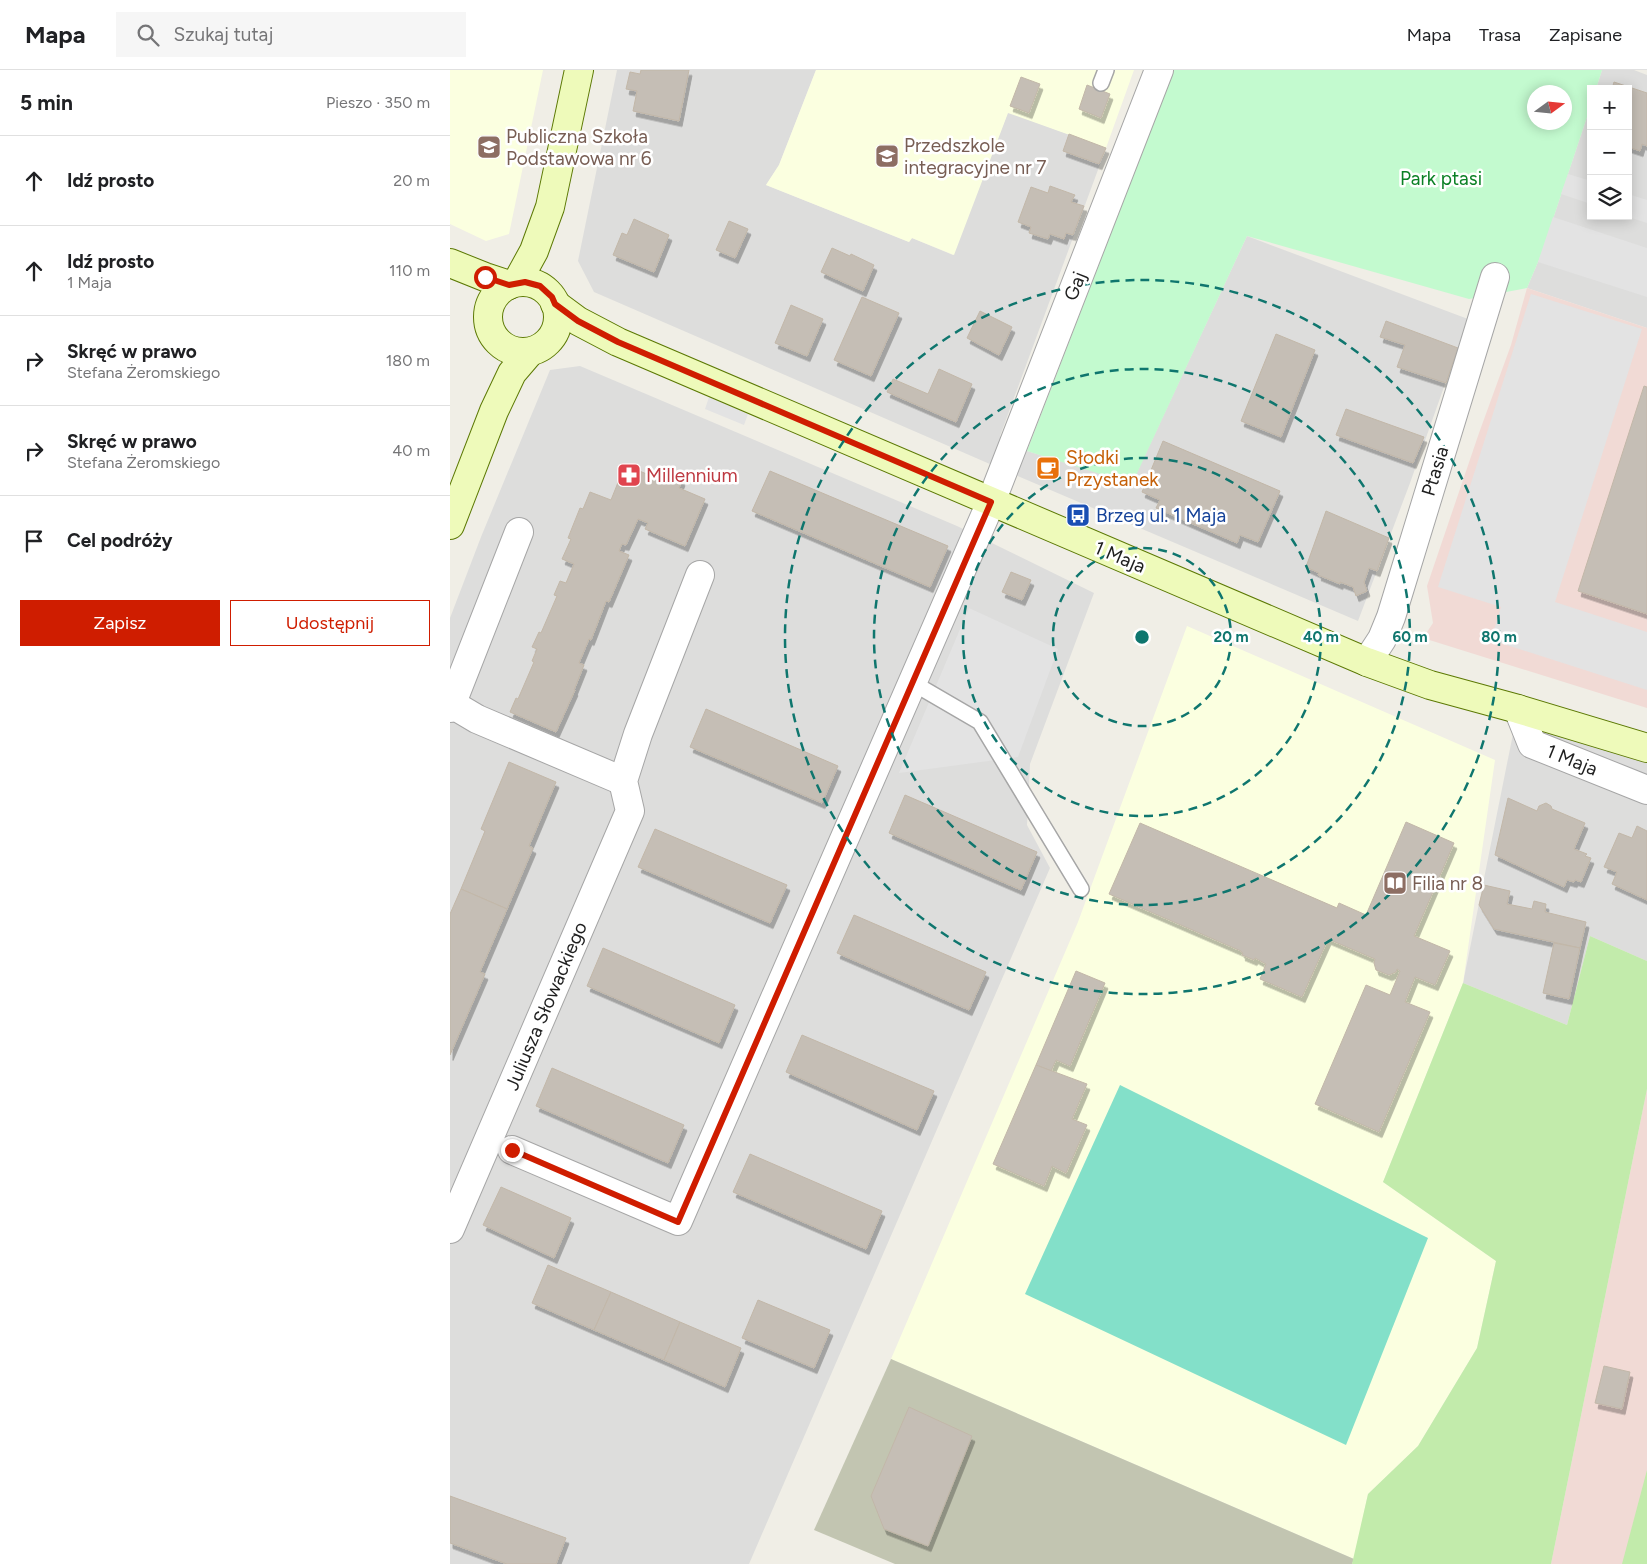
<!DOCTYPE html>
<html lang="pl">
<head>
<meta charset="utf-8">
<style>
  body { margin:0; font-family:Figtree,sans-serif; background:#f6f6f6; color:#202124 }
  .controls { position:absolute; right:15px; top:15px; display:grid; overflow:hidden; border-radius:0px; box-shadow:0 2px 12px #0003 }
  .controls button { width:45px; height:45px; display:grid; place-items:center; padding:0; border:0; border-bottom:1px solid #e0e0e0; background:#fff; color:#202124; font:25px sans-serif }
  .compass { position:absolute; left:1077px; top:15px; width:45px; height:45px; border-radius:50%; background:#fff; box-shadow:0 2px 12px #0003; rotate:75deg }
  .stop { position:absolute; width:15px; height:15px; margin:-11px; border:4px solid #cf1d00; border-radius:50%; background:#fff }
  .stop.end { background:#cf1d00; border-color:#fff; box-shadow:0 1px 5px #0008 }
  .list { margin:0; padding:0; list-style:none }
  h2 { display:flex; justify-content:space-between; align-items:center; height:65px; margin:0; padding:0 20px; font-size:21px }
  h2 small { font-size:16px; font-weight:400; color:#757577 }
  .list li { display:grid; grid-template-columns:32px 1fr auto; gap:15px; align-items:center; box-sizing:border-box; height:90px; padding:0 20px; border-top:1px solid #e0e0e0 }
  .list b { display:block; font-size:19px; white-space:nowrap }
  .list p { margin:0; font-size:16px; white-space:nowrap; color:#757577 }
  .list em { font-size:16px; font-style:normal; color:#757577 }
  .actions { display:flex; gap:10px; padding:15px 20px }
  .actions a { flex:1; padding:11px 0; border:1px solid #cf1d00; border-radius:0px; text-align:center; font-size:18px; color:#cf1d00 }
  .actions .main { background:#cf1d00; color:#fff }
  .icon { flex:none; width:28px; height:28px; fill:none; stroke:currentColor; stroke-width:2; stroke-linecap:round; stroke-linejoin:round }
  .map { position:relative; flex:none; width:1197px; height:1494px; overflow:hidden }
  header { display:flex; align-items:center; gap:30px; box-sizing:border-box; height:70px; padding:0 25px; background:#fff; border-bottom:1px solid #e0e0e0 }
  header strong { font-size:24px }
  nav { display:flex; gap:28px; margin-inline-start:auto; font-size:18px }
  .search { width:350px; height:45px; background:#f6f6f6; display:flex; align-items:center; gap:12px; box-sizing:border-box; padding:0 18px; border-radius:0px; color:#757577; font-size:19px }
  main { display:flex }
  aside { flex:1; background:#fff }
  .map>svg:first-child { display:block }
  .residential { fill:#dddddc }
  .commercial { fill:#f1dad5 }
  .education { fill:#fbffe0 }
  .construction { fill:#c2c5b1 }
  .grass { fill:#c2ebab }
  .park { fill:#c3facf; fill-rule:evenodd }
  .pitch { fill:#83e0c9 }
  .parking { fill:#e3e3e3 }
  .building { fill:#c5beb5; stroke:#c2b7a8; filter:url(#shadow) }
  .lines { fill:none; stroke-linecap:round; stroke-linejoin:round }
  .lane-casing { stroke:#a6a6a6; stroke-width:18 }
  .street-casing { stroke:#a6a6a6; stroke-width:30 }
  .secondary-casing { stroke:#5c7904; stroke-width:30 }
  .lane { stroke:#fff; stroke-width:15 }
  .street { stroke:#fff; stroke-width:28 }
  .secondary { stroke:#eefaba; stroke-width:28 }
  .route { stroke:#cf1d00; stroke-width:6 }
  .ring { fill:none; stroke:#0f766e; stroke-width:2.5; stroke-dasharray:9 6 }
  .labels { text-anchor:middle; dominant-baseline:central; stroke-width:5; stroke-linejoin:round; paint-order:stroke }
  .education-label { font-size:19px; fill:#785e54; stroke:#fff; text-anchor:start }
  .park-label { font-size:19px; fill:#0b8025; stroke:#fff }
  .street-label { font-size:19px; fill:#1f1f1f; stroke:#fff }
  .food-label { font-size:19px; fill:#c56008; stroke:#fff; text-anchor:start }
  .health-label { font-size:19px; fill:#be3a42; stroke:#fff; text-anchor:start }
  .transit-label { font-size:19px; fill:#164399; stroke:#fff; text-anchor:start }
  .centre { fill:#0f766e; stroke:#fff; stroke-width:2.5 }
  .ring-label { font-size:15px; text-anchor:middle; font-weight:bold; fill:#0f766e; stroke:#fff; stroke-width:5; stroke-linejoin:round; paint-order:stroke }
</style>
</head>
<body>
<header>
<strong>Mapa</strong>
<div class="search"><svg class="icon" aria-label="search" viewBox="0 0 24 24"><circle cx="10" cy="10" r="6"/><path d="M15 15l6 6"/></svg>Szukaj tutaj</div>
<nav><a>Mapa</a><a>Trasa</a><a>Zapisane</a></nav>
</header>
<main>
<aside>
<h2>5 min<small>Pieszo · 350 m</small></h2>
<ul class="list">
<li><svg class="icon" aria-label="ahead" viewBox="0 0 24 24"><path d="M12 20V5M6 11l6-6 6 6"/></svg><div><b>Idź prosto</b></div><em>20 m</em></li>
<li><svg class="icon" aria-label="ahead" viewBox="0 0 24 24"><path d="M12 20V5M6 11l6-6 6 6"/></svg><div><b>Idź prosto</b><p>1 Maja</p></div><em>110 m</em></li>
<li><svg class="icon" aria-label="right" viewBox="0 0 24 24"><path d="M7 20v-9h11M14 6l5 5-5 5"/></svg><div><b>Skręć w prawo</b><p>Stefana Żeromskiego</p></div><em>180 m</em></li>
<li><svg class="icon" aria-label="right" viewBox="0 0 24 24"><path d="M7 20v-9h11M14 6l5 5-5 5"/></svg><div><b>Skręć w prawo</b><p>Stefana Żeromskiego</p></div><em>40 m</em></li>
<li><svg class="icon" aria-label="arrive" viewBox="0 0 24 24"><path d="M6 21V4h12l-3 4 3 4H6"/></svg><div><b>Cel podróży</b></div></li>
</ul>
<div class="actions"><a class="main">Zapisz</a><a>Udostępnij</a></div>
</aside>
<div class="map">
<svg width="1197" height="1494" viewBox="0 0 1197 1494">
  <defs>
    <filter id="shadow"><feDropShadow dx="3" dy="5.5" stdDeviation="0" flood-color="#0004"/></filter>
  </defs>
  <rect width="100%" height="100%" fill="#f0eee6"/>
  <g class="residential">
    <polygon points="167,0 366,0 329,95 316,115 459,172 462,168 503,185 558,42 656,78 550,366 577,381 682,413 797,166 1018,249 960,413 908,551 570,407 144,222 128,191"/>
    <polygon points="1152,0 1184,0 1197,5 1197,258 1077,218 1091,185 1141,35 1141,146 1178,146 1178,19 1146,19"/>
    <polygon points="130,296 507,456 644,523 580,694 577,755 600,798 299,1494 0,1494 0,548 31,467 100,300"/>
    <polygon points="1068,639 1197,677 1197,891 1140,866 1117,955 1013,913"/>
  </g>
  <g class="commercial">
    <polygon points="1077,218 1197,258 1197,638 973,568 983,553 977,516 1029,363 1061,275"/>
    <polygon points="1197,1019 1197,1494 1101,1494"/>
  </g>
  <g class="education">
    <polygon points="0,0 93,0 59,164 36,171 0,154"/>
    <polygon points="366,0 684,0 656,78 558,43 504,185 462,168 459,172 316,115 329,95"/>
    <polygon points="737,556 1045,690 1013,913 933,1112 1046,1191 1027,1278 968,1376 918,1424 904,1489 441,1289 628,852"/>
  </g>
  <polygon class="construction" points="441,1289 904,1489 902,1494 445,1494 364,1460"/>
  <g class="grass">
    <polygon points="1140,866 1197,891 1197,1019 1101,1494 902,1494 918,1424 968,1376 1027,1278 1046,1191 933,1112 1013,913 1117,955"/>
    <polygon points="1197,1400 1197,1494 1172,1494"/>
  </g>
  <path class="park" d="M724,0H1152L1146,19H1141V35L1091,185L1077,218L1019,229L797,166L682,414L577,381ZM1084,22H1114V52H1084Z"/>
  <polygon class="pitch" points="670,1015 978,1168 896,1375 575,1224"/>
  <g class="parking">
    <polygon points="1118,104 1141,111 1141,134 1111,124"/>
    <polygon points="1178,124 1197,130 1197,153 1176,146 1178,146"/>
    <polygon points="1103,147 1197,178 1197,227 1088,192"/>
    <polygon points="1081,224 1192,259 1105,532 1197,562 1197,620 1041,570 1051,537 988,517"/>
    <polygon points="259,327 298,344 294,355 255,339"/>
    <polygon points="519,538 608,579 568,687 449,703"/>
  </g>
  <g class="building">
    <polygon points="191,0 239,0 229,51 183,41 187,21 176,19 180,2 190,4"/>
    <polygon points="571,7 590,14 579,43 560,36"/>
    <polygon points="1164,12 1197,23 1197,76 1192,74 1190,81 1178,77 1178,19 1162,19"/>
    <polygon points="637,15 660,24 651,48 629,39"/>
    <polygon points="619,64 656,78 649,94 613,81"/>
    <polygon points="600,116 625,125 621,132 634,136 623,165 616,163 614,169 600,164 598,169 579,163 581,157 568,152 581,117 598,123"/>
    <polygon points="184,149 219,165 204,202 163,185 172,163 177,165"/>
    <polygon points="279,151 298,159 285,188 266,180"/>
    <polygon points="382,178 400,186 401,184 424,195 413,221 371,202"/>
    <polygon points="412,227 449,243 421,306 384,290"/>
    <polygon points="341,235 373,249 357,286 325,273"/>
    <polygon points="530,241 562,257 549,285 517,268"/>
    <polygon points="936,251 1008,278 996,313 947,297 955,275 930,267"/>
    <polygon points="826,264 865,280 831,367 791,351"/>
    <polygon points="489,299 522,314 506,352 437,322 443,309 478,324"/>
    <polygon points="1194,316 1197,317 1197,544 1128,521"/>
    <polygon points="896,339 974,367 963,393 886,365"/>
    <polygon points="713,371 830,421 808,472 790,465 787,473 706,438 710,430 692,422"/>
    <polygon points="175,395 216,412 219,405 232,410 229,418 255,429 235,476 195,459 198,453 188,449 176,475 172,474 169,481 179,485 159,532 156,531 141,570 139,569 129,593 134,595 124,620 125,620 106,662 60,642 66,628 68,629 84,592 82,591 87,579 82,577 89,562 91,563 107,526 104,525 110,511 116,513 124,494 112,489 121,469 118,468 130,438 133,439 140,422 161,430"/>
    <polygon points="320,401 498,476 480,517 302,441"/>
    <polygon points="876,441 939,468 927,501 919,498 914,512 917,521 906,526 903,517 890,512 890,514 868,505 869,503 856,497"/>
    <polygon points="561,502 581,510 572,530 552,522"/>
    <polygon points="256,639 388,696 372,733 240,677"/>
    <polygon points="59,692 106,712 79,776 83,778 57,839 11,819 35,761 31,759"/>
    <polygon points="455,725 587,782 571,820 439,763"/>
    <polygon points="1058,728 1087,741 1089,736 1096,733 1101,736 1102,739 1135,753 1124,779 1137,784 1135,786 1141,788 1131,812 1125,810 1124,812 1117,810 1114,817 1045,785"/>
    <polygon points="956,752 1004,773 964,866 1000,881 985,915 965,907 955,932 980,942 929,1062 865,1034 916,915 940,925 950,901 947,899 946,902 939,905 926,900 924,893 925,889 878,869 852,927 810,909 816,894 805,888 804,890 792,885 793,883 791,882 791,881 659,824 690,753 887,838 889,833 916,845"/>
    <polygon points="1187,756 1197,761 1197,830 1162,814 1167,802 1154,797 1169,763 1182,768"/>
    <polygon points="205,759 337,815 320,853 188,797"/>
    <polygon points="1034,815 1060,821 1057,834 1082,839 1084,831 1096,834 1095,842 1136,852 1130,878 1044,859 1029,835"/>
    <polygon points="11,819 57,839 30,902 35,904 0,985 0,844"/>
    <polygon points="404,845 536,902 519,940 387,883"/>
    <polygon points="1104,873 1130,878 1119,929 1093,923"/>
    <polygon points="153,878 285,935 269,973 137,916"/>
    <polygon points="626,901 655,913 620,996 606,990 601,1001 586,995"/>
    <polygon points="352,965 484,1021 467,1060 336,1002"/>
    <polygon points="586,995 637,1014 622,1049 637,1055 616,1103 602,1096 594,1116 543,1094"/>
    <polygon points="102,998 234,1055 218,1093 86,1036"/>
    <polygon points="300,1084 432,1141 416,1179 283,1122"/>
    <polygon points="51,1117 121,1148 104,1188 33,1155"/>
    <polygon points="98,1195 161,1222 144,1260 82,1233"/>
    <polygon points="161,1222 230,1252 214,1290 144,1260"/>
    <polygon points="308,1230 380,1260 364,1298 292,1268"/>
    <polygon points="230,1252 291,1278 275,1317 214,1290"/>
    <polygon points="1154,1296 1180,1302 1172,1339 1145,1333"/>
    <polygon points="459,1337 522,1366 478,1476 434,1459 421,1426"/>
    <polygon points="0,1426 116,1468 106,1494 57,1494 0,1473"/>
  </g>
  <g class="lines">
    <g class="lane-casing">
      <g id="lane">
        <polyline points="651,13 656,0"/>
        <polyline points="463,613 530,652 631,819"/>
      </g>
    </g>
    <g class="street-casing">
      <g id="street">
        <polyline points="917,592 932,569 941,547 1045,207"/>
        <polyline points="0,633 27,649 173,711"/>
        <polyline points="0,638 69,462"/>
        <polyline points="1068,639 1082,674 1197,720"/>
        <polyline points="62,1080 228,1151 541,432 709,0"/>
        <polyline points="0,1159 180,741 173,711 188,664 250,505"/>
      </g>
    </g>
    <g class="secondary-casing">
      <g id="secondary">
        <polyline points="0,193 35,207 59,215"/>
        <circle cx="73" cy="247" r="35"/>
        <polyline points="67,212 84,181 100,137 129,0"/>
        <polyline points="105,234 128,251 168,272 917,592 980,615 1068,639 1197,678"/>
        <polyline points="0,455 44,341 62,303 80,282"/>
      </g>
    </g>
    <use href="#lane" class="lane"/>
    <use href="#street" class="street"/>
    <use href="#secondary" class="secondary"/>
  </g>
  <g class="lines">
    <polyline class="route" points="35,207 59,215 75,212 90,216 102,227 105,234 128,251 168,272 541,432 228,1152 62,1080"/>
  </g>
  <g class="ring">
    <circle cx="692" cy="567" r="89"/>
    <circle cx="692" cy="567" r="179"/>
    <circle cx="692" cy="567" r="268"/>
    <circle cx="692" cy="567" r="357"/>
  </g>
  <defs>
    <g id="school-square" transform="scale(1.25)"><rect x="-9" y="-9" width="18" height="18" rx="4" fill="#8d6e63" stroke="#fff"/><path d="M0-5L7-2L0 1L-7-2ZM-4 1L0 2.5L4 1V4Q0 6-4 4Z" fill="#fff"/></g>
    <g id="cafe-square" transform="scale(1.25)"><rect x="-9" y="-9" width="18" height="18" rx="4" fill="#e8710a" stroke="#fff"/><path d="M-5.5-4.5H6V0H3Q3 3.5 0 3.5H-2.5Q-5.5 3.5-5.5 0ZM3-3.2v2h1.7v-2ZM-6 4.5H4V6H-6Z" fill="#fff"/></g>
    <g id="pharmacy-square" transform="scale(1.25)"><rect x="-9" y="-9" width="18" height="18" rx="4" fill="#e0444e" stroke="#fff"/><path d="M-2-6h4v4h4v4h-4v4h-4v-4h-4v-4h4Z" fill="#fff"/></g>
    <g id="bus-square" transform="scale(1.25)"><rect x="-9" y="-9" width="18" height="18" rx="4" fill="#1a4fb4" stroke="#fff"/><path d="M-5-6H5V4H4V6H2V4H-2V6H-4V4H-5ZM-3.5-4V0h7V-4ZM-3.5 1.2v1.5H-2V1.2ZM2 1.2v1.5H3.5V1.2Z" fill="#fff"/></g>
    <g id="library-square" transform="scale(1.25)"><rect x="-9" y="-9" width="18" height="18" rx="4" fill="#8d6e63" stroke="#fff"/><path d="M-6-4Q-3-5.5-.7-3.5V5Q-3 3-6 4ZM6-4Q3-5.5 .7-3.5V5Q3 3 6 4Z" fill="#fff"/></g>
  </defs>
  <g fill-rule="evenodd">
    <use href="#school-square" x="39" y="77"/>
    <use href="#school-square" x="437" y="86"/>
    <use href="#cafe-square" x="598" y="398"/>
    <use href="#pharmacy-square" x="179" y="405"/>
    <use href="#bus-square" x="628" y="445"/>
    <use href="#library-square" x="945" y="813"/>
  </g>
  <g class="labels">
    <g class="education-label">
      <text x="56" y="66">Publiczna Szkoła<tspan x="56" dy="22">Podstawowa nr 6</tspan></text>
      <text x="454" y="75">Przedszkole<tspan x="454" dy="22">integracyjne nr 7</tspan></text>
      <text x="962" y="813">Filia nr 8</text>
    </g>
    <g class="park-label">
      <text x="991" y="108">Park ptasi</text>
    </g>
    <g class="street-label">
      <text transform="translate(625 216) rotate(-69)">Gaj</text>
      <text transform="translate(985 401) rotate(-73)">Ptasia</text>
      <text transform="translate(670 487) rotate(23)">1 Maja</text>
      <text transform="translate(1122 690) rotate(22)">1 Maja</text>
      <text transform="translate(96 936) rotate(-67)">Juliusza Słowackiego</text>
    </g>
    <g class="food-label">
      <text x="616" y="387">Słodki<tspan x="616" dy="22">Przystanek</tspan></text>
    </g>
    <g class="health-label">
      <text x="196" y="405">Millennium</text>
    </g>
    <g class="transit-label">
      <text x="646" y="445">Brzeg ul. 1 Maja</text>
    </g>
  </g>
  <circle cx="692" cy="567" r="8" class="centre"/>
  <g class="ring-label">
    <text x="781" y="572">20 m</text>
    <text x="871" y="572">40 m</text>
    <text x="960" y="572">60 m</text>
    <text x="1049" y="572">80 m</text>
  </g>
</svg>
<div class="controls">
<button>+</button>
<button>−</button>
<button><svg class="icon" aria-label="layers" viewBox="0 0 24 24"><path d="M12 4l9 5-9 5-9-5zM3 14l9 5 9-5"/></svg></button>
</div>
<svg class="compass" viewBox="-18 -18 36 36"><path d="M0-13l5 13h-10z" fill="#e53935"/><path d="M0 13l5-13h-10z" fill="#757577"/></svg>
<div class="stop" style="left:35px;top:207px"></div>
<div class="stop end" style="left:62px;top:1080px"></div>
</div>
</main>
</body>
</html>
